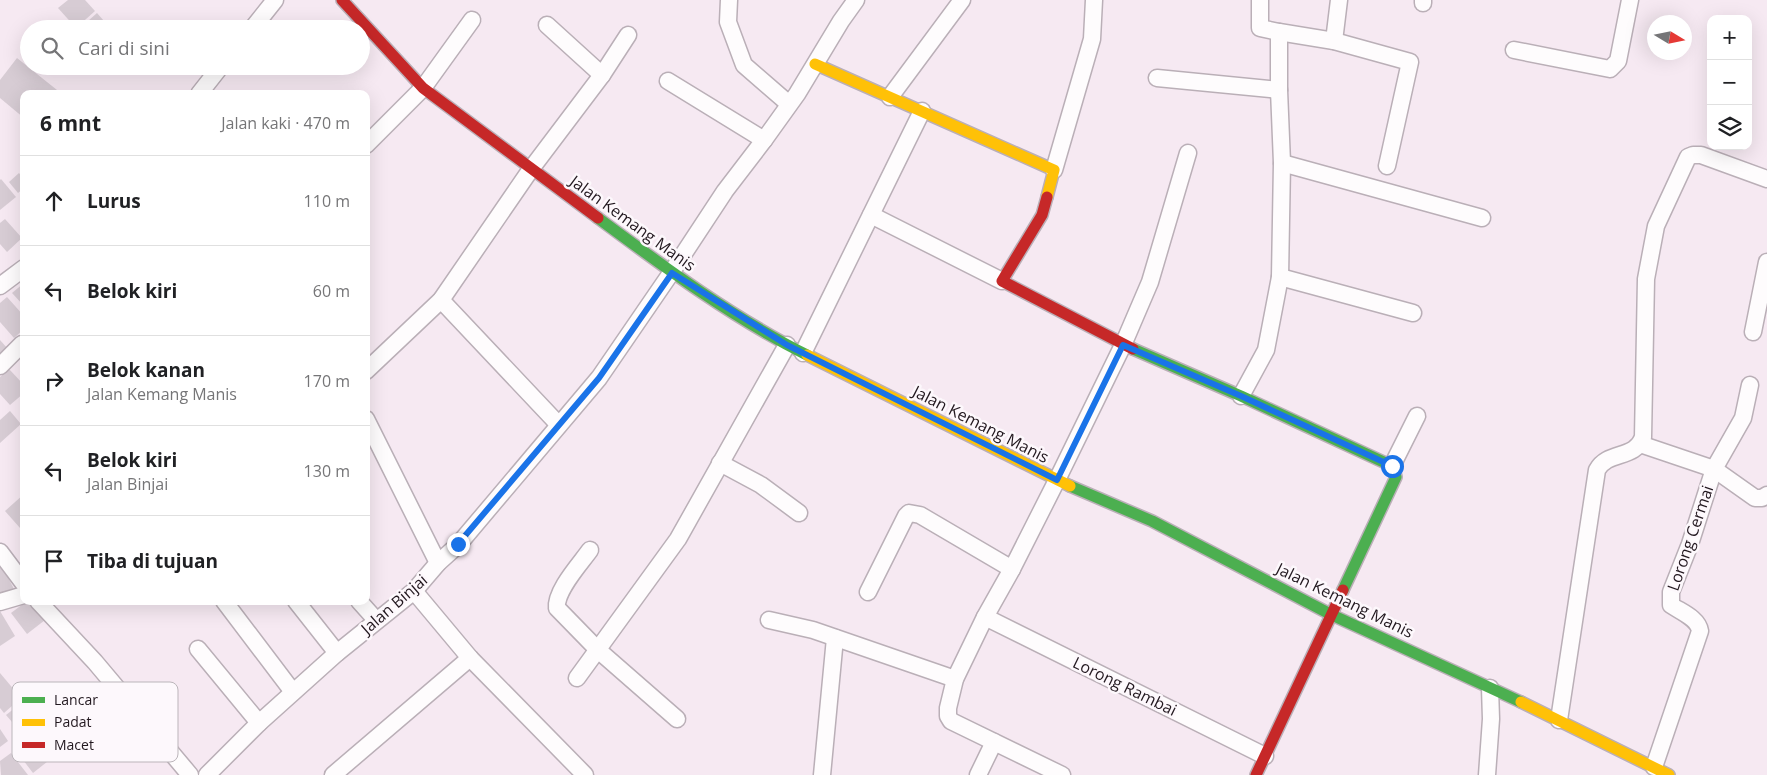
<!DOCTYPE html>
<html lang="id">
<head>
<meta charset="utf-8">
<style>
  body { margin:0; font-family:"Open Sans",sans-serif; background:#f6f6f6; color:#202124 }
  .controls { position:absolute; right:15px; top:15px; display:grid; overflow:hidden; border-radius:10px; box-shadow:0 5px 20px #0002 }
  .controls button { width:45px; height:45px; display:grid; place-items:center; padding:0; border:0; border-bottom:1px solid #e0e0e0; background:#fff; color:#202124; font:25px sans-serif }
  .compass { position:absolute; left:1647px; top:15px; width:45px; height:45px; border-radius:50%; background:#fff; box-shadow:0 5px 20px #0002; rotate:100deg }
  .stop { position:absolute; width:15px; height:15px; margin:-11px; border:4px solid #1a73e8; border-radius:50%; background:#fff }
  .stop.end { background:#1a73e8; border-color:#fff; box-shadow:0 1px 5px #0008 }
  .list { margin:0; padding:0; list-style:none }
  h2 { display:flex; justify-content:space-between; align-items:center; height:65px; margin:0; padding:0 20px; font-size:21px }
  h2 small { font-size:16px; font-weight:400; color:#757577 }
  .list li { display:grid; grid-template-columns:32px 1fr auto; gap:15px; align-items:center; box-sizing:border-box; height:90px; padding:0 20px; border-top:1px solid #e0e0e0 }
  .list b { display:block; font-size:19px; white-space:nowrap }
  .list p { margin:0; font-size:16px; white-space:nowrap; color:#757577 }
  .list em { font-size:16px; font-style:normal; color:#757577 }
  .icon { flex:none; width:28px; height:28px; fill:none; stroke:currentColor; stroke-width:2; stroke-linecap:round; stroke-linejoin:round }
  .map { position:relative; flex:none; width:1767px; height:775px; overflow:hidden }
  .search { position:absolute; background:#fff; box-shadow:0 5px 20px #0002; left:20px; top:20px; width:350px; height:55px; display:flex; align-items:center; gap:12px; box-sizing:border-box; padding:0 18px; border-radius:28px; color:#757577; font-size:19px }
  .panel { position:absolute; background:#fff; box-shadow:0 5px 20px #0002; left:20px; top:90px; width:350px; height:515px; border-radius:10px }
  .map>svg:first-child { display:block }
  .building { fill:#d7ccd4 }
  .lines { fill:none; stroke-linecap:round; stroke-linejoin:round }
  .street-casing { stroke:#baafb7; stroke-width:19 }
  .fast-casing { stroke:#baafb7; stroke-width:14 }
  .slow-casing { stroke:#baafb7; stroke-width:14 }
  .jam-casing { stroke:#baafb7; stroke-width:14 }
  .street { stroke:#fefcfd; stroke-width:16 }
  .fast { stroke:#4caf50; stroke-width:11 }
  .slow { stroke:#ffc107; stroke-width:11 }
  .jam { stroke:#c62828; stroke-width:11 }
  .route { stroke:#1a73e8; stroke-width:6 }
  .labels { text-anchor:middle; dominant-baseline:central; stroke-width:5; stroke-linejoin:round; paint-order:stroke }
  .street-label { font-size:16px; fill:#22181f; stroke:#fdf8fc }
  .key { fill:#fdf8fc; stroke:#bbb5ba; stroke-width:1 }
  .key-label { font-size:14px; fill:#22181f }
</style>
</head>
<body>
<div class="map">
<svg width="1767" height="775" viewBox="0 0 1767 775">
  <rect width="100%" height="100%" fill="#f6e9f2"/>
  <g class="building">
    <polygon points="68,0 85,0 95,11 76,28 58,8"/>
    <polygon points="97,13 111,29 79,29"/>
    <polygon points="17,58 62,94 24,94 24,118 0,98 0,80"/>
    <polygon points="19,173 24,179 24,188 18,193 9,182"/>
    <polygon points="1,179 16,197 0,210 0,180"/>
    <polygon points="5,219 22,238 7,252 0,244 0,223"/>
    <polygon points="24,283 24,306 12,293"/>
    <polygon points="7,297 24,316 24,329 14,338 0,322 0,303"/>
    <polygon points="0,340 8,349 0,355"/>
    <polygon points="9,369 24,385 24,393 10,405 0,394 0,377"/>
    <polygon points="10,411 21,424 0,443 0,420"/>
    <polygon points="24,494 24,524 20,528 5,511"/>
    <polygon points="0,562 15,591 0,599"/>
    <polygon points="27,601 31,601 45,620 27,634 11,613"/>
    <polygon points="0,611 15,636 0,646"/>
    <polygon points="0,673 21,698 4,713 0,708"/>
    <polygon points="25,700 36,715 18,729 6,715"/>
    <polygon points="0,729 8,741 0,747"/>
    <polygon points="49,733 62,750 33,773 20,756"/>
    <polygon points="11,753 28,775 1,775 0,761"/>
  </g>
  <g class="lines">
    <g class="street-casing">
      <g id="street">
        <polyline points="729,0 728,22 744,65 789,104"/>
        <polyline points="1423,3 1423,0"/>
        <polyline points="547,25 602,75"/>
        <polyline points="252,29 275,0"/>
        <polyline points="1279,32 1334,41 1410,62 1387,166"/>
        <polyline points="1334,41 1339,0"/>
        <polyline points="1514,50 1610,69 1618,61 1630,0"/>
        <polyline points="1157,78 1279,90"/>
        <polyline points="668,81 764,140"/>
        <polyline points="199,94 221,66"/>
        <polyline points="890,97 962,0"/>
        <polyline points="366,145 423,88 472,20"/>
        <polyline points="1282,163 1482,218"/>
        <polyline points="1054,170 1092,39 1094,0"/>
        <polyline points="871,215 1002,281"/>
        <polyline points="1280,277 1413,313"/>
        <polyline points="0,286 24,268"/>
        <polyline points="441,300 559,425"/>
        <polyline points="1753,332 1767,262"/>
        <polyline points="803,353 922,111"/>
        <polyline points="0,366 22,344"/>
        <polyline points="366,371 441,300 531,169 602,75 628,35"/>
        <polyline points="1241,396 1266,350 1280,277 1282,163 1279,90 1279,32 1260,28 1260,0"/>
        <polyline points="366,419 438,563"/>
        <polyline points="1640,444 1714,469 1755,498 1762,498 1767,495"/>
        <polyline points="720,463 761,485 799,513"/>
        <polyline points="1392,466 1417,416"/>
        <path d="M590,550C580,564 555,591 557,608L598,650L677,719"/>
        <polyline points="0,552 24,584"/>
        <polyline points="414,591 470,658 585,775"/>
        <polyline points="868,592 906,516 909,513 920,515 1012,569"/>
        <polyline points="38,601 95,662 190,775"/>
        <polyline points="224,601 293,692"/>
        <polyline points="296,601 337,653"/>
        <polyline points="359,601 376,620"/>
        <polyline points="0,602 24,595"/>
        <polyline points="985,617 1265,756"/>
        <polyline points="769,620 813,630 955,679"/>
        <polyline points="198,649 259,723"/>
        <polyline points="577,678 678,539 787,345"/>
        <path d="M1559,720L1597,470C1608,450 1635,460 1643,437L1646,279L1656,226L1688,157L1693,155H1701L1767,179"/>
        <path d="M1654,767L1700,631C1698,618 1681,612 1671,605V592L1690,544L1714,469L1743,418L1750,385"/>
        <polyline points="207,775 259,723 337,653 414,591 438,563 458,545 599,378 671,273 725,191 764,140 797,94 841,21 856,0"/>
        <polyline points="333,775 470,658"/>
        <polyline points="822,775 835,638"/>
        <polyline points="978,775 994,742"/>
        <polyline points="1062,775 951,721 948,716 948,708 955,679 985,617 1012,569 1057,480 1123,345 1150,282 1188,153"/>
        <polyline points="1487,775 1491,719 1490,688"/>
      </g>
    </g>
    <g class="fast-casing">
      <g id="fast">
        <path d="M598,218C664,267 733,318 807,355"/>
        <polyline points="1133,349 1241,396 1390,465 1394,469 1396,477 1343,590"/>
        <polyline points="1070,486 1152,521 1332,615 1521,702"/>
      </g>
    </g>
    <g class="slow-casing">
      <g id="slow">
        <polyline points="815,64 1054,170 1047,197"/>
        <polyline points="807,355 1070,486"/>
        <polyline points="1521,702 1669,775"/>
      </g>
    </g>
    <g class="jam-casing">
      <g id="jam">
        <polyline points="342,0 423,88 598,218"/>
        <polyline points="1047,197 1042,215 1002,281 1133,349"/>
        <polyline points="1256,775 1343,590"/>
      </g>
    </g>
    <use href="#street" class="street"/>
    <use href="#fast" class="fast"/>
    <use href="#slow" class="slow"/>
    <use href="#jam" class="jam"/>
  </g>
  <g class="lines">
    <polyline class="route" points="458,544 599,378 672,273 787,345 1057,480 1123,345 1241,396 1392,466"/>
  </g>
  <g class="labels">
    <g class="street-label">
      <text transform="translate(633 223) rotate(36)">Jalan Kemang Manis</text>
      <text transform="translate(981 424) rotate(27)">Jalan Kemang Manis</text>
      <text transform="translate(1690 538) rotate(-71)">Lorong Cermai</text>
      <text transform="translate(1345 600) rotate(26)">Jalan Kemang Manis</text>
      <text transform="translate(394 604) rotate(-41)">Jalan Binjai</text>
      <text transform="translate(1125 686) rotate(26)">Lorong Rambai</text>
    </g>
  </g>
  <rect x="12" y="682" width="166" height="80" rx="8" class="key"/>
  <rect x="22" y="697" width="23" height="6" fill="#4caf50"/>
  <rect x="22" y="719" width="23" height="7" fill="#ffc107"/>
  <rect x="22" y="742" width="23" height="6" fill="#c62828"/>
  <g class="key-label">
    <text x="54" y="705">Lancar</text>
    <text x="54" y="727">Padat</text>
    <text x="54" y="750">Macet</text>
  </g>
</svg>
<div class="controls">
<button>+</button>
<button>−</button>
<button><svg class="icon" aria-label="layers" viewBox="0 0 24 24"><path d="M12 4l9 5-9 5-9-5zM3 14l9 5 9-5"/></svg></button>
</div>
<svg class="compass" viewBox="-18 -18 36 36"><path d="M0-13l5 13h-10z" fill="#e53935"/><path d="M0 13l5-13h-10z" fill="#757577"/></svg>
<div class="stop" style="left:1392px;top:466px"></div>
<div class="stop end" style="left:458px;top:544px"></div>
<div class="search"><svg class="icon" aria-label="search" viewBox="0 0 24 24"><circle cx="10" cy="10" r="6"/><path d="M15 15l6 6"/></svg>Cari di sini</div>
<section class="panel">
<h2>6 mnt<small>Jalan kaki · 470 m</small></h2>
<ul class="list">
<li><svg class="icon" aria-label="ahead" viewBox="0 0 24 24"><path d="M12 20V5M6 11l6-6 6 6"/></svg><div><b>Lurus</b></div><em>110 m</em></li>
<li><svg class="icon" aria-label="left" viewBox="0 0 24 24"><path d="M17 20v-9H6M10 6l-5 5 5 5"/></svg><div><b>Belok kiri</b></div><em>60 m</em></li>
<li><svg class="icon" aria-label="right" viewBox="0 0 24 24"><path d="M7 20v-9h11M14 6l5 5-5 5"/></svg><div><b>Belok kanan</b><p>Jalan Kemang Manis</p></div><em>170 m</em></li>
<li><svg class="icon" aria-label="left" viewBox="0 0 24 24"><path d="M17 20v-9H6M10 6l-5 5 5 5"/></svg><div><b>Belok kiri</b><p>Jalan Binjai</p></div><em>130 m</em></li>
<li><svg class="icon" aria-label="arrive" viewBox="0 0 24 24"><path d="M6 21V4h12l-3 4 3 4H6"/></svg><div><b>Tiba di tujuan</b></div></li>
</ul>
</section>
</div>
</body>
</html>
